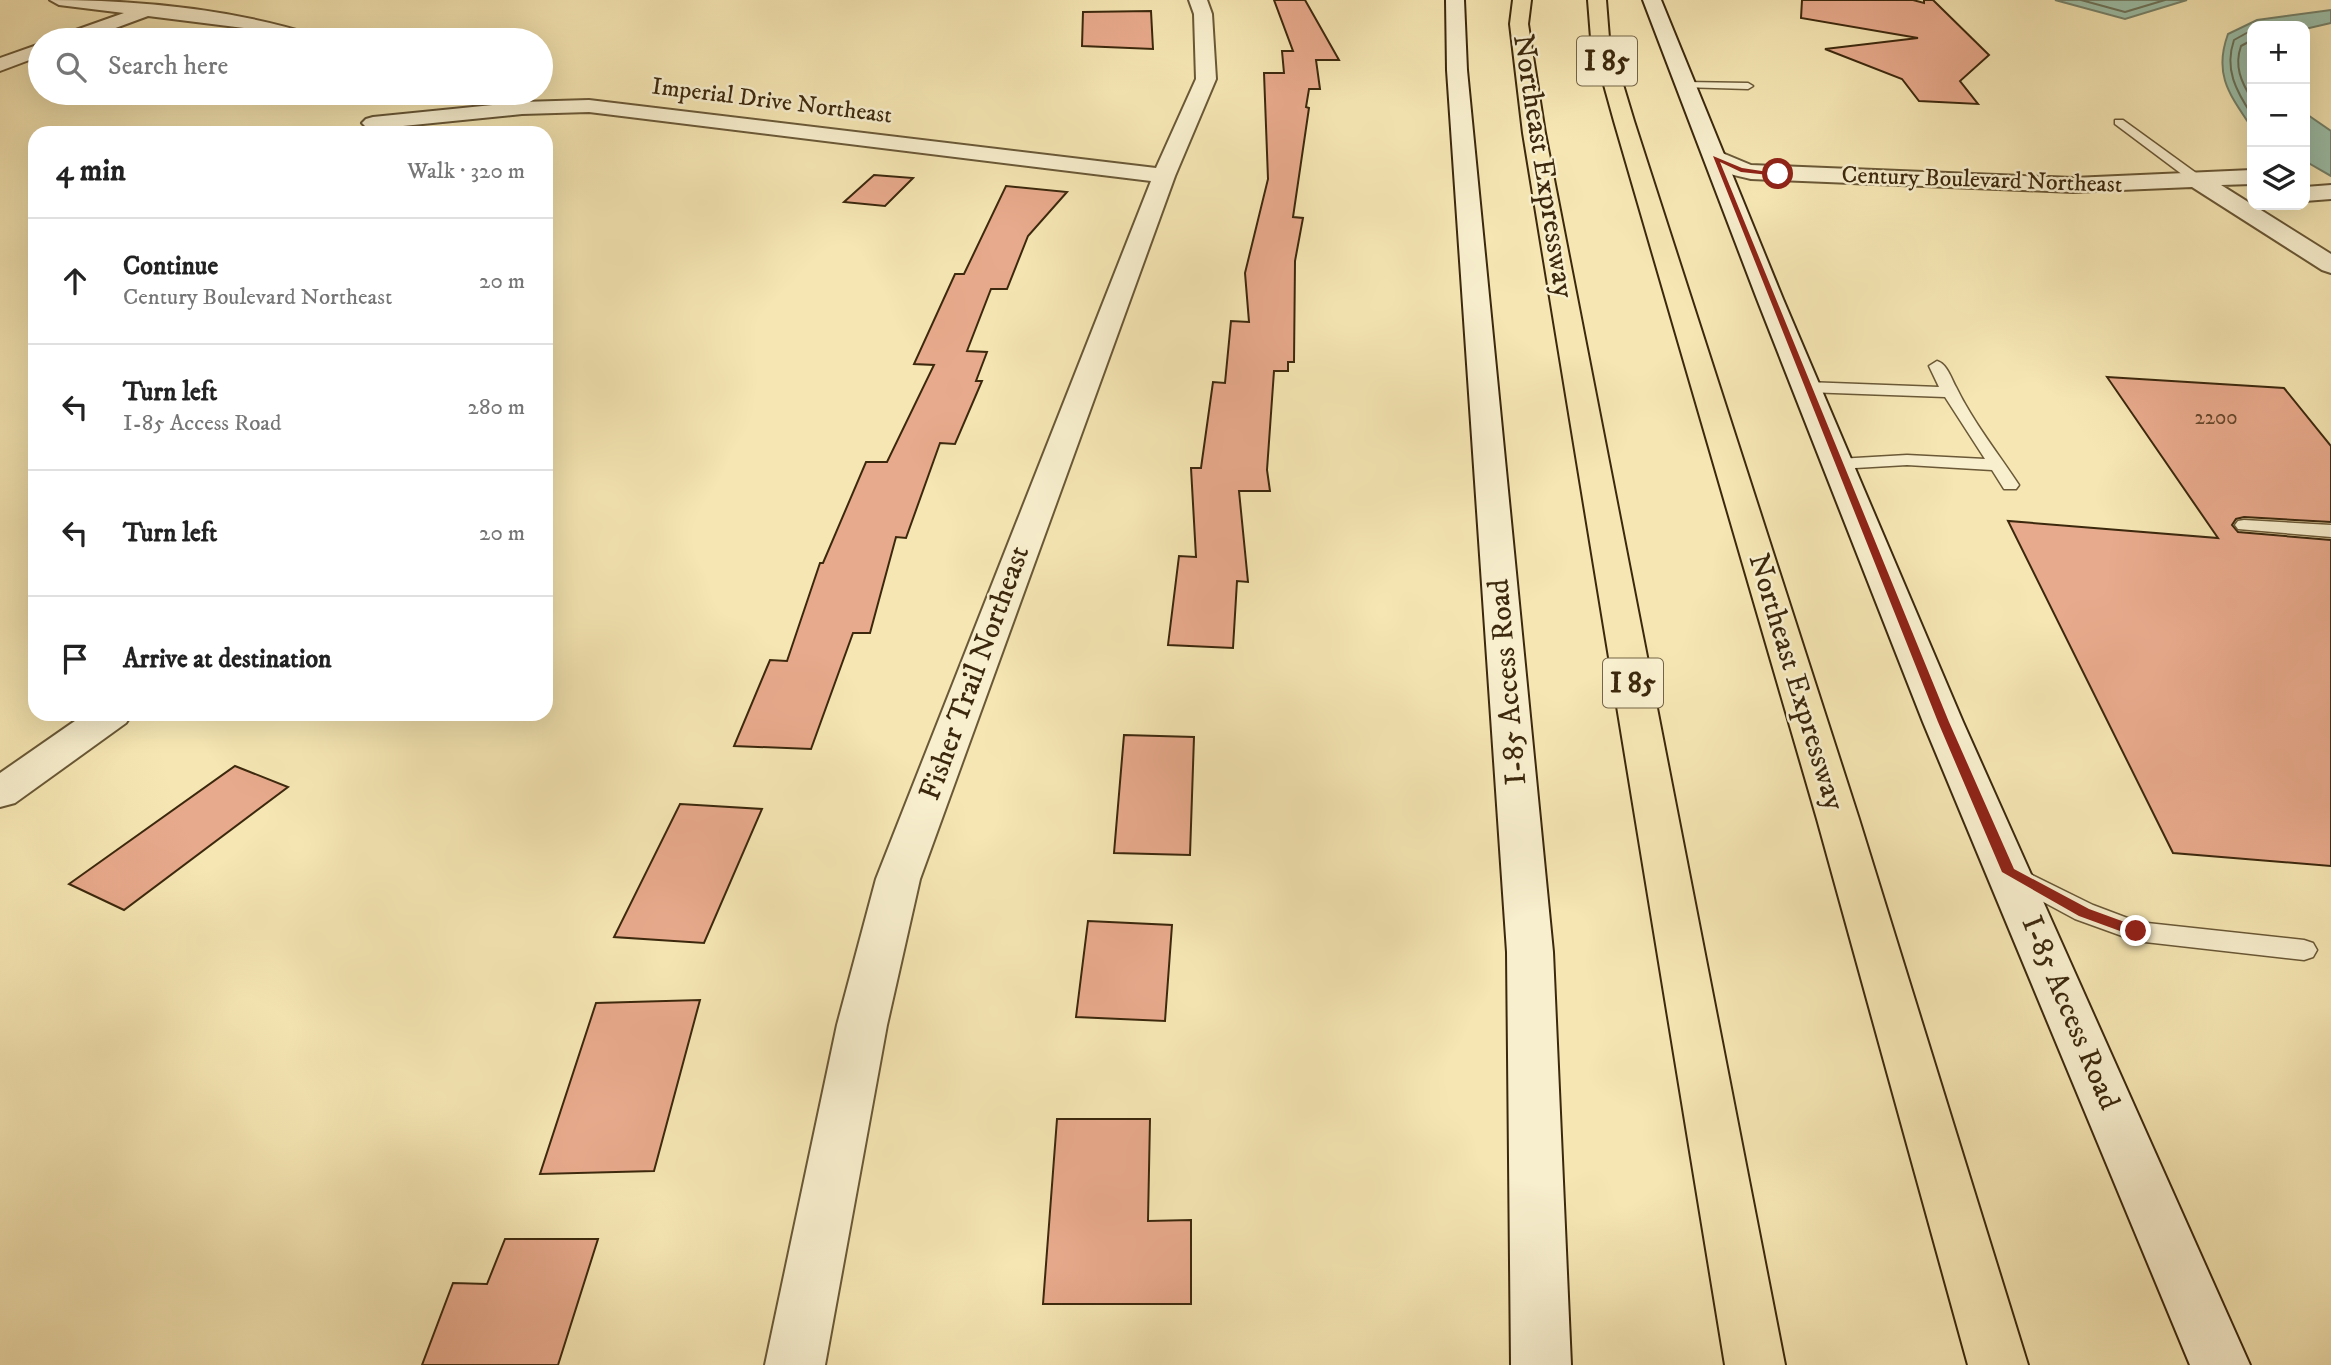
<!DOCTYPE html>
<html lang="en">
<head>
<meta charset="utf-8">
<style>
  body { margin:0; font-family:"IM FELL DW Pica",serif; background:#f2f2f2; color:#222 }
  .controls { position:absolute; right:21px; top:21px; display:grid; overflow:hidden; border-radius:14px; box-shadow:0 7px 28px #0002 }
  .controls button { width:63px; height:63px; display:grid; place-items:center; padding:0; border:0; border-bottom:2px solid #e0e0e0; background:#fff; color:#222; font:35px sans-serif }
  .stop { position:absolute; width:21px; height:21px; margin:-16px; border:5px solid #8f2418; border-radius:50%; background:#fff }
  .stop.end { background:#8f2418; border-color:#fff; box-shadow:0 2px 7px #0008 }
  .list { margin:0; padding:0; list-style:none }
  h2 { display:flex; justify-content:space-between; align-items:center; height:91px; margin:0; padding:0 28px; font-size:30px }
  h2 small { font-size:23px; font-weight:400; color:#767676 }
  .list li { display:grid; grid-template-columns:46px 1fr auto; gap:21px; align-items:center; box-sizing:border-box; height:126px; padding:0 28px; border-top:2px solid #e0e0e0 }
  .list b { display:block; font-size:26px; white-space:nowrap }
  .list p { margin:0; font-size:23px; white-space:nowrap; color:#767676 }
  .list em { font-size:23px; font-style:normal; color:#767676 }
  .icon { flex:none; width:38px; height:38px; fill:none; stroke:currentColor; stroke-width:2; stroke-linecap:round; stroke-linejoin:round }
  .map { position:relative; flex:none; width:2331px; height:1365px; overflow:hidden }
  .search { position:absolute; background:#fff; box-shadow:0 7px 28px #0002; left:28px; top:28px; width:525px; height:77px; display:flex; align-items:center; gap:18px; box-sizing:border-box; padding:0 24px; border-radius:38px; color:#767676; font-size:26px }
  .panel { position:absolute; background:#fff; box-shadow:0 7px 28px #0002; left:28px; top:126px; width:525px; height:595px; border-radius:21px }
  .map>svg:first-child { display:block }
  .water { fill:#9dc0a9; stroke:#76836b; stroke-width:2 }
  .lines { fill:none; stroke-linecap:round; stroke-linejoin:round }
  .shore { stroke:#6c745b; stroke-width:2 }
  .building { fill:#e8aa8c; stroke:#3c280d; stroke-width:2 }
  .lane-casing { stroke:#6a5836; stroke-width:3 }
  .street-casing { stroke:#6a5836; stroke-width:4 }
  .secondary-casing { stroke:#3c280d; stroke-width:4 }
  .highway-casing { stroke:#3c280d; stroke-width:4 }
  .lane { fill:#f8efce; fill-rule:evenodd }
  .street { fill:#f8efce; fill-rule:evenodd }
  .secondary { fill:#f8efce; fill-rule:evenodd }
  .highway { fill:#f5e6b3; fill-rule:evenodd }
  .route { fill:#8f2418 }
  .labels { text-anchor:middle; dominant-baseline:central; stroke-width:5; stroke-linejoin:round; paint-order:stroke }
  .far-number-label { font-size:21px; fill:#67482d }
  .far-street-label { font-size:24px; fill:#3c280d; stroke:#f8efce }
  .shield { fill:#f8efce; stroke:#746447; stroke-width:2 }
  .shield-label { font-size:28px; font-weight:bold; fill:#3c280d }
  .street-label { font-size:30px; fill:#3c280d; stroke:#f8efce }
</style>
</head>
<body>
<div class="map">
<svg width="2331" height="1365" viewBox="0 0 2331 1365">
  <rect width="100%" height="100%" fill="#f5e6b3"/>
  <filter id="stains"><feTurbulence type="fractalNoise" baseFrequency=".00286" numOctaves="4"/><feColorMatrix values="0 0 0 0 .2 0 0 0 0 .09 0 0 0 0 .02 0 0 0 .5 -.17"/></filter>
  <radialGradient id="worn" r=".72"><stop offset=".6" stop-color="#630" stop-opacity="0"/><stop offset="1" stop-color="#630" stop-opacity=".3"/></radialGradient>
  <g class="water">
    <polygon points="2055,0 2187,0 2125,19"/>
    <path d="M2331,10V23L2305,29V26H2252V128C2230,95 2213,75 2228,34L2257,20Z"/>
    <polygon points="2305,113 2331,131 2331,176 2305,161"/>
  </g>
  <g class="lines">
    <g class="shore">
      <polyline points="2081,0 2125,12 2165,0"/>
      <path d="M2252,30L2234,40C2224,69 2236,91 2252,115"/>
      <path d="M2252,40L2241,46C2234,66 2241,82 2252,99"/>
    </g>
  </g>
  <g class="building">
    <polygon points="1274,0 1305,0 1339,60 1316,60 1320,89 1309,89 1306,107 1309,108 1293,217 1303,218 1295,261 1294,362 1288,362 1288,371 1274,371 1267,470 1270,491 1239,491 1248,582 1237,581 1233,648 1168,645 1179,556 1196,557 1191,468 1201,468 1213,382 1225,383 1231,321 1249,322 1245,273 1268,179 1264,73 1284,73 1282,51 1293,51"/>
    <polygon points="1802,0 1913,0 1924,3 1924,0 1933,0 1989,55 1960,81 1978,104 1919,101 1902,79 1825,49 1918,38 1801,18"/>
    <polygon points="1151,11 1153,49 1082,46 1083,12"/>
    <polygon points="874,175 913,178 885,206 844,202"/>
    <polygon points="1006,186 1067,192 1028,236 1007,289 991,289 967,351 987,352 976,381 982,381 955,444 940,443 906,538 896,537 870,633 853,633 811,749 734,746 770,660 787,661 820,563 823,563 866,462 887,462 934,365 914,364 955,274 964,274"/>
    <polygon points="2107,377 2284,388 2331,446 2331,522 2244,517 2236,519 2232,525 2238,532 2331,540 2331,866 2173,853 2008,521 2218,538"/>
    <polygon points="1124,735 1194,737 1190,855 1114,853"/>
    <polygon points="235,766 288,787 124,910 69,884"/>
    <polygon points="680,804 762,809 704,943 614,937"/>
    <polygon points="1088,921 1172,925 1165,1021 1076,1017"/>
    <polygon points="700,1000 654,1171 540,1174 596,1003"/>
    <polygon points="1057,1119 1150,1119 1148,1221 1191,1220 1191,1304 1043,1304"/>
    <polygon points="505,1239 598,1239 558,1365 422,1365 453,1283 487,1284"/>
  </g>
  <g class="lines">
    <g class="lane-casing">
      <g id="lane">
        <polygon points="1685,82 1748,83 1753,86 1748,89 1681,87 1681,83"/>
        <polygon points="2115,120 2123,120 2203,178 2203,184 2195,184 2115,124"/>
        <path d="M1937,361C1947,364 1951,378 1956,387C1973,422 1998,453 2019,485L2016,489H2004L1992,470L1907,465L1838,469L1829,464L1838,459L1907,455L1985,459L1945,397L1806,392L1798,387L1806,382L1939,387L1929,366Z"/>
        <polygon points="2244,520 2331,525 2331,537 2238,529 2235,525 2238,521"/>
        <polygon points="2012,865 2093,905 2138,922 2304,940 2313,943 2317,950 2313,957 2304,960 2136,941 2075,919 2003,880 2000,874 2003,868"/>
      </g>
    </g>
    <g class="street-casing">
      <g id="street">
        <path d="M50,0C139,0 232,9 317,36L319,40H292L261,30L148,16L83,40H57L59,36L124,13L59,5Z"/>
        <polygon points="1189,0 1207,0 1212,14 1216,79 1175,176 920,879 887,1025 825,1365 765,1365 837,1025 876,879 1151,181 589,112 522,114 373,129 366,127 362,123 366,119 373,117 522,102 589,100 1156,168 1196,79 1194,14"/>
        <polygon points="40,44 40,56 0,71 0,58"/>
        <path d="M1715,150L1751,165L2073,178L2252,170V184L2221,185L2331,254V273L2322,270L2192,187L2073,192L1751,179C1734,175 1715,172 1704,157L1707,152Z"/>
        <polygon points="2331,185 2331,199 2305,201 2305,187"/>
        <polygon points="85,714 132,714 126,723 15,803 0,807 0,773"/>
      </g>
    </g>
    <g class="secondary-casing">
      <g id="secondary">
        <polygon points="1446,0 1464,0 1467,70 1553,952 1571,1365 1511,1365 1507,952 1447,70"/>
        <polygon points="1643,0 1661,0 1783,299 1963,722 2250,1365 2190,1365 1923,722 1757,299"/>
      </g>
    </g>
    <g class="highway-casing">
      <g id="highway">
        <polygon points="1513,0 1531,0 1528,24 1545,133 1785,1365 1725,1365 1523,133 1510,24"/>
        <polygon points="1588,0 1606,0 1609,38 1634,121 1859,819 2028,1365 1968,1365 1817,819 1614,121 1591,38"/>
      </g>
    </g>
    <use href="#lane" class="lane"/>
    <use href="#street" class="street"/>
    <use href="#secondary" class="secondary"/>
    <use href="#highway" class="highway"/>
  </g>
  <polygon class="route" points="1713,156 1742,168 1782,174 1778,176 1741,172 1720,162 1949,722 2014,869 2089,909 2141,928 2141,935 2131,935 2079,916 2002,872 1938,722"/>
  <g class="labels">
    <g class="far-number-label">
      <text x="2216" y="418">2200</text>
    </g>
    <g class="far-street-label">
      <text transform="translate(772 101) rotate(7)">Imperial Drive Northeast</text>
      <text transform="translate(1982 180) rotate(2)">Century Boulevard Northeast</text>
    </g>
    <g class="shield">
      <rect x="1577" y="36.5" width="60" height="49" rx="5"/>
      <rect x="1603" y="658.5" width="60" height="49" rx="5"/>
    </g>
    <g class="shield-label">
      <text x="1607" y="61">I 85</text>
      <text x="1633" y="683">I 85</text>
    </g>
    <g class="street-label">
      <text transform="translate(1543 166) rotate(81)">Northeast Expressway</text>
      <text transform="translate(975 673) rotate(-70)">Fisher Trail Northeast</text>
      <text transform="translate(1508 682) rotate(-95)">I-85 Access Road</text>
      <text transform="translate(1796 682) rotate(73)">Northeast Expressway</text>
      <text transform="translate(2070 1013) rotate(67)">I-85 Access Road</text>
    </g>
  </g>
  <rect width="100%" height="100%" filter="url(#stains)"/>
  <rect width="100%" height="100%" fill="url(#worn)"/>
</svg>
<div class="controls">
<button>+</button>
<button>−</button>
<button><svg class="icon" aria-label="layers" viewBox="0 0 24 24"><path d="M12 4l9 5-9 5-9-5zM3 14l9 5 9-5"/></svg></button>
</div>
<div class="stop" style="left:1778px;top:174px"></div>
<div class="stop end" style="left:2136px;top:931px"></div>
<div class="search"><svg class="icon" aria-label="search" viewBox="0 0 24 24"><circle cx="10" cy="10" r="6"/><path d="M15 15l6 6"/></svg>Search here</div>
<section class="panel">
<h2>4 min<small>Walk · 320 m</small></h2>
<ul class="list">
<li><svg class="icon" aria-label="ahead" viewBox="0 0 24 24"><path d="M12 20V5M6 11l6-6 6 6"/></svg><div><b>Continue</b><p>Century Boulevard Northeast</p></div><em>20 m</em></li>
<li><svg class="icon" aria-label="left" viewBox="0 0 24 24"><path d="M17 20v-9H6M10 6l-5 5 5 5"/></svg><div><b>Turn left</b><p>I-85 Access Road</p></div><em>280 m</em></li>
<li><svg class="icon" aria-label="left" viewBox="0 0 24 24"><path d="M17 20v-9H6M10 6l-5 5 5 5"/></svg><div><b>Turn left</b></div><em>20 m</em></li>
<li><svg class="icon" aria-label="arrive" viewBox="0 0 24 24"><path d="M6 21V4h12l-3 4 3 4H6"/></svg><div><b>Arrive at destination</b></div></li>
</ul>
</section>
</div>
</body>
</html>
